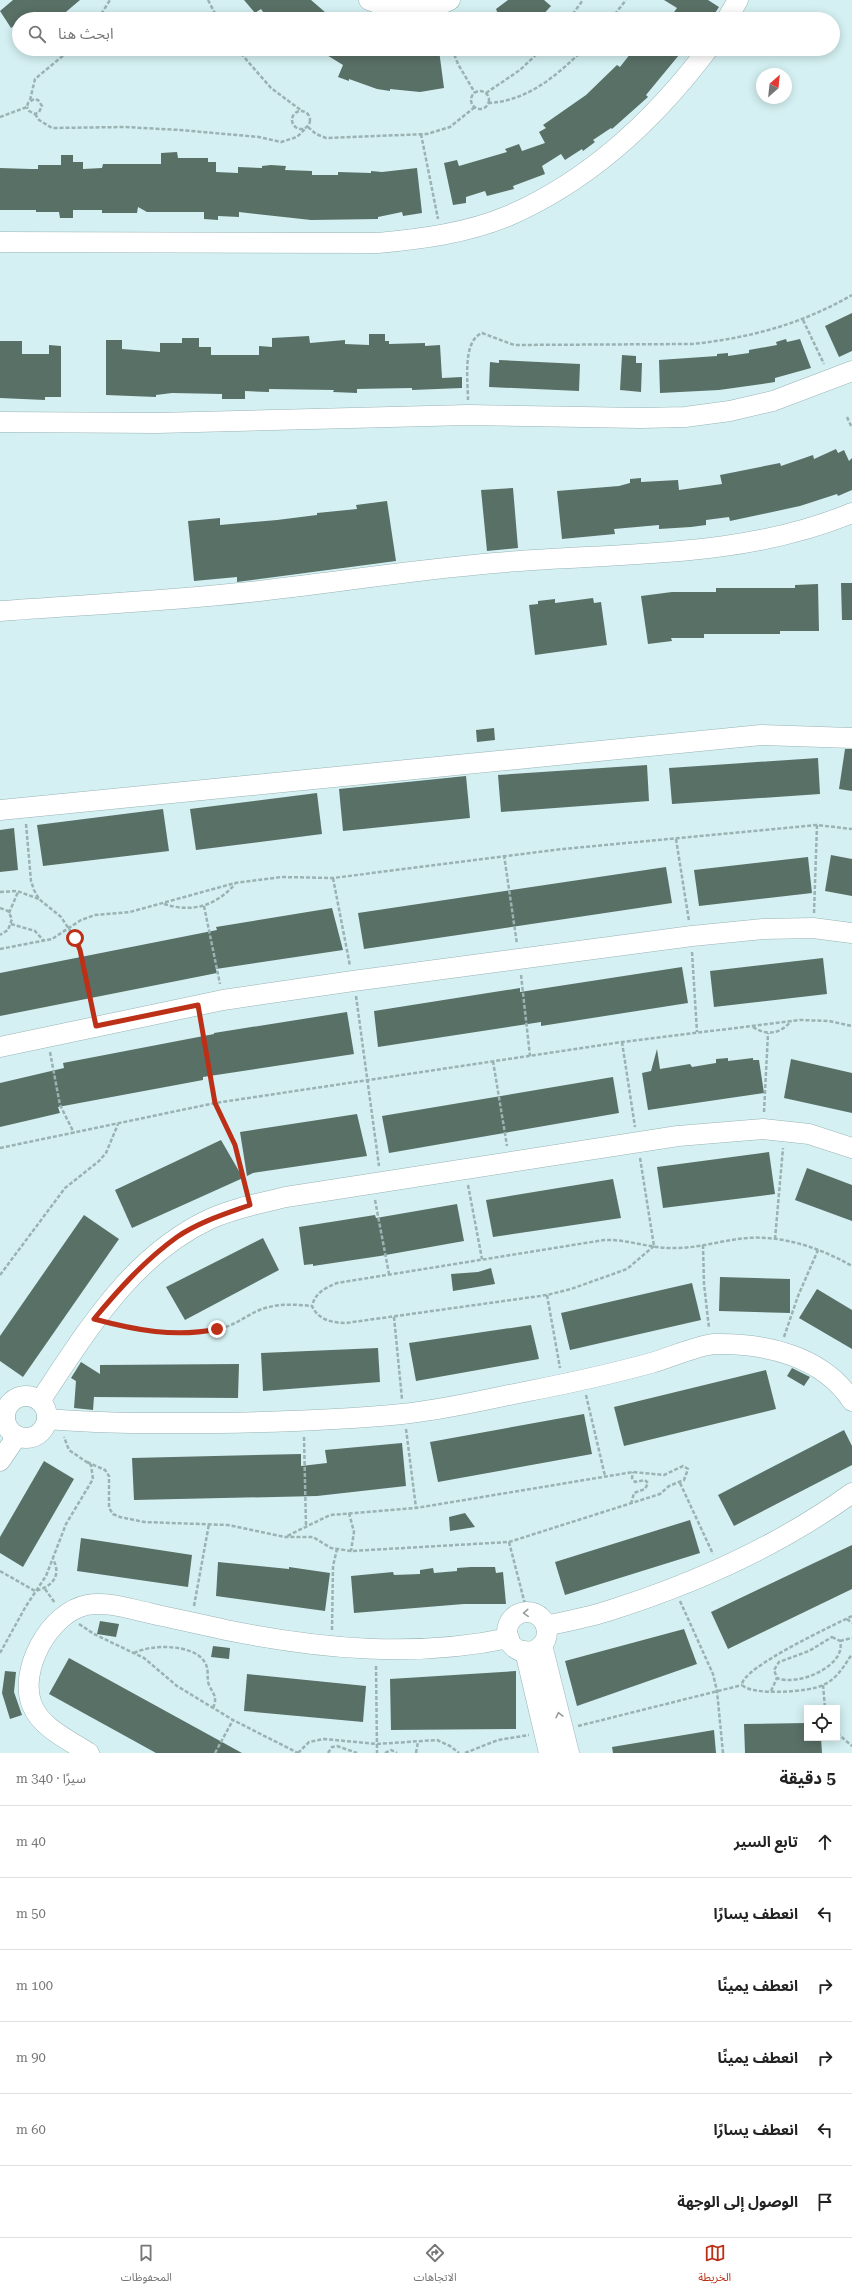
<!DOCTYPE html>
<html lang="ar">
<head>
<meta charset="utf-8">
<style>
  body { margin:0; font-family:"Roboto Serif","Noto Sans Arabic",serif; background:#f2f2f2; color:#222; direction:rtl }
  .controls { position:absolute; right:12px; bottom:12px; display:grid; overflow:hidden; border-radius:0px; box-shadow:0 2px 10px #0003 }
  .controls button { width:36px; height:36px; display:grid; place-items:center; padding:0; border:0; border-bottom:1px solid #e0e0e0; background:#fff; color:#222; font:20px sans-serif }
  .compass { position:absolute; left:756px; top:68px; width:36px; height:36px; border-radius:50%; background:#fff; box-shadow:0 2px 10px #0003; rotate:27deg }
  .stop { position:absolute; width:12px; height:12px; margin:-9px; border:3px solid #bc3018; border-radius:50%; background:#fff }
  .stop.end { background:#bc3018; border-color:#fff; box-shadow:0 1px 4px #0008 }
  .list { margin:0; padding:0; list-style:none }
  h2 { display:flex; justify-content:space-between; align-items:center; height:52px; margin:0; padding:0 16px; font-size:17px }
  h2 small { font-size:13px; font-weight:400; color:#767676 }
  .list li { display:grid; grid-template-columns:26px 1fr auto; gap:12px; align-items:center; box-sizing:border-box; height:72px; padding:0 16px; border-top:1px solid #e0e0e0 }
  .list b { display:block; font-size:15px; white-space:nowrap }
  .list em { font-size:13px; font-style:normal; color:#767676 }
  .icon { flex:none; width:22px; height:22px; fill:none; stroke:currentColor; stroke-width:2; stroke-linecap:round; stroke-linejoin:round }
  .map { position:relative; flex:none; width:852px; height:1753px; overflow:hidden; direction:ltr }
  .search { position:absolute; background:#fff; box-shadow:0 2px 10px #0003; left:12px; right:12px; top:12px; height:44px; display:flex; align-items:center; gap:10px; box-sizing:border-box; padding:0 14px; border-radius:22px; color:#767676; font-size:15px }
  .sheet { height:484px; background:#fff }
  nav { display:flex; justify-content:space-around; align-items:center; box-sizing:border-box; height:56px; border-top:1px solid #e0e0e0; background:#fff; font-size:11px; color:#767676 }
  nav a { display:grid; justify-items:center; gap:2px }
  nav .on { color:#bc3018 }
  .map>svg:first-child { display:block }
  .building { fill:#597067 }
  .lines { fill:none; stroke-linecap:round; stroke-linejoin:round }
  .minor-casing { stroke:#98b3b5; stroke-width:21 }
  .path { stroke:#9bb2b3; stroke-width:2.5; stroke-dasharray:4 2; stroke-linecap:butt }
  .minor { stroke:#fff; stroke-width:20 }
  .oneway { stroke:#969b9c }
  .route { stroke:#bc3018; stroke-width:5 }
</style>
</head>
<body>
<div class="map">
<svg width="852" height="1753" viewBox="0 0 852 1753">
  <rect width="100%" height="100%" fill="#d4f0f2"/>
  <g class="building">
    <polygon points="13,0 80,0 60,17 57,15 52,19 19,19 19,22 11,28 0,11"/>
    <polygon points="244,0 311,0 333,19 268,19 261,9 255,13"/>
    <polygon points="508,0 544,0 551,6 539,19 500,19 496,9"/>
    <polygon points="664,0 708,0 719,7 711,19 669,19 677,8"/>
    <polygon points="317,49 439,50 444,88 420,92 390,89 390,91 377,89 349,79 349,81 338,77 343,65"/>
    <polygon points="634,49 684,49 646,95 648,97 612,129 611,128 593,140 595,142 583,151 582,149 565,160 561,154 542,166 545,174 513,186 514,189 487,196 485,191 466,197 466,203 453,205 444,163 457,160 459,166 507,152 505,149 519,144 522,151 545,143 539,132 546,128 543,125 586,95 617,65 620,67"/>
    <polygon points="177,152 178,158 208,158 208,162 216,162 216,172 238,173 238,167 262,168 262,166 271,165 286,166 285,170 312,171 312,175 338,175 338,172 371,173 371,171 382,172 417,168 422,213 403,216 402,212 378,217 378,219 311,220 239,212 239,217 218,216 218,220 204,219 204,212 147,212 138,207 137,213 102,213 102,210 73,210 73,218 60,218 59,212 36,212 36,210 0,210 0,168 31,169 38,169 38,165 61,165 61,155 73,155 73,162 83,162 83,169 102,168 103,164 161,164 161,153"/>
    <polygon points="852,313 852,351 839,357 825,326"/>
    <polygon points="369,334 385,334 385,341 389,341 389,344 425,343 425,346 440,345 442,378 462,377 462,388 412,390 412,388 357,389 357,393 333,392 334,390 269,389 269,392 245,391 245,399 222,399 222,394 172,393 156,395 156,397 106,395 106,340 122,340 122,349 160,352 160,343 182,343 182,338 199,338 199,347 211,347 211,355 259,355 259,346 272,347 272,338 309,336 310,343 345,340 345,344 369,345"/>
    <polygon points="786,339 787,342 800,339 811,368 775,378 775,382 755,385 719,390 660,393 659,360 717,356 717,354 728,353 728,356 749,353 749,350 777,345 776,342"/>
    <polygon points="0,341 22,341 22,354 49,354 49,345 61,346 61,397 45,397 45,400 0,398"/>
    <polygon points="622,355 636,356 636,363 642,363 641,392 620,390"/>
    <polygon points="499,360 580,364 579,391 489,387 490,362 499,363"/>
    <polygon points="836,449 838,453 844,450 849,461 852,458 852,490 838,496 837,494 800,506 730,521 729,517 706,520 706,525 691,527 659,529 659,525 614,529 615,534 562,539 557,491 619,486 630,483 630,479 641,478 641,482 678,480 679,490 722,484 720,475 780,463 781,466 813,455 814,459"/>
    <polygon points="513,488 518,548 487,551 481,490"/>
    <polygon points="387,501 396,561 237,582 237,577 194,581 188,521 220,518 220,525 277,520 317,515 317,513 357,509 356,505"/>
    <polygon points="841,583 852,583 852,620 842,620"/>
    <polygon points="818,584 819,631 780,631 780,634 704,634 704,638 671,638 672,641 648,644 641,596 672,592 716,592 716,588 795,588 795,585"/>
    <polygon points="593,598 594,603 601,602 607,645 535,655 529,605 538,604 538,601 555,599 555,603"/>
    <polygon points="494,728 495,740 477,742 476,730"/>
    <polygon points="845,749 852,749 852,791 839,789"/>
    <polygon points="818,758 820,794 672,804 669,768"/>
    <polygon points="647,765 649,801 501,812 498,775"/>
    <polygon points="466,776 470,818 343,831 339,789"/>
    <polygon points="317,793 322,834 196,850 190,809"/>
    <polygon points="163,809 169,851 43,866 37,825"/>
    <polygon points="14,828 18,870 0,872 0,830"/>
    <polygon points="831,855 852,859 852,896 825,891"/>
    <polygon points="808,857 812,893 699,906 694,870"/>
    <polygon points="666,867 672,903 364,949 358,913"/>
    <polygon points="332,908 343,950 216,969 217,973 0,1016 0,973 217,930 216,927"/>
    <polygon points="823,958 827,994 714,1007 710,971"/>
    <polygon points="682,967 688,1003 541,1026 541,1022 378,1047 374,1011 520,988 520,992"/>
    <polygon points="347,1012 354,1054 203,1077 203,1080 58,1107 60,1113 0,1127 0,1083 64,1068 63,1063 214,1034 214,1033"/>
    <polygon points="657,1049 660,1069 690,1064 692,1067 716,1063 716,1059 728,1058 728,1061 753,1058 753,1060 759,1060 764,1093 648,1110 642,1073 651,1071"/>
    <polygon points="791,1059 852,1073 852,1113 784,1098"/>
    <polygon points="613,1077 619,1113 389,1153 382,1116"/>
    <polygon points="357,1114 367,1156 253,1173 247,1176 240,1132"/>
    <polygon points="221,1140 243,1178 132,1228 115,1190"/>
    <polygon points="769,1152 775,1194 663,1208 657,1167"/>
    <polygon points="807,1168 852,1185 852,1221 795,1200"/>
    <polygon points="613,1179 621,1218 493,1237 486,1200"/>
    <polygon points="457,1204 464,1241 380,1256 313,1266 313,1264 304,1265 299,1227 375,1215 376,1218"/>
    <polygon points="84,1215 119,1239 23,1377 0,1361 0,1336"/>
    <polygon points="263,1238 279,1270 185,1320 166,1287"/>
    <polygon points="491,1268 495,1284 453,1291 451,1274 478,1272"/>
    <polygon points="720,1277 790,1279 790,1313 719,1311"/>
    <polygon points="692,1283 701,1320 570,1350 561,1313"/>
    <polygon points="817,1289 852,1310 852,1349 799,1318"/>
    <polygon points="531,1325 539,1359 416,1381 409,1343"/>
    <polygon points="378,1348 380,1382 263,1391 261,1353"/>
    <polygon points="81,1362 100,1374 100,1365 239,1364 238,1398 94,1397 93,1410 74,1408 76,1381 71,1378"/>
    <polygon points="792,1368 810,1377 804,1386 787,1376"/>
    <polygon points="766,1370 776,1409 624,1446 614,1407"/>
    <polygon points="584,1414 592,1454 438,1482 430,1442"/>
    <polygon points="844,1430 852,1446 852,1465 734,1526 718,1495"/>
    <polygon points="402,1443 406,1486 317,1496 134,1500 132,1458 301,1454 301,1466 327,1463 325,1450"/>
    <polygon points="44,1461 74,1479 23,1567 0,1553 0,1537"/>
    <polygon points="465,1513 475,1527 450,1531 449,1517"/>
    <polygon points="690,1520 700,1553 565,1595 555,1562"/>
    <polygon points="81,1538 192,1555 188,1587 77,1571"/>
    <polygon points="852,1545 852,1589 728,1649 711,1612"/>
    <polygon points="218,1562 289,1569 289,1567 330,1573 325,1611 216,1596"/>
    <polygon points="471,1567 495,1567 496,1573 503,1572 506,1604 464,1604 354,1613 351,1576 393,1572 394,1575 420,1574 420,1570 433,1568 434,1573 457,1571 457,1568"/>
    <polygon points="100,1621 119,1624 116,1637 97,1634"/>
    <polygon points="684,1629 697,1664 577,1706 565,1661"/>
    <polygon points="213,1646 230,1648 229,1659 211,1657"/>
    <polygon points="69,1658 242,1753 156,1753 49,1694"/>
    <polygon points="5,1671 16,1672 14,1692 22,1715 10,1719 2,1693"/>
    <polygon points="516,1671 516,1729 391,1730 390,1679"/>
    <polygon points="247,1674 366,1686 363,1722 244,1711"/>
    <polygon points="807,1723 807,1738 821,1738 822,1753 745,1753 744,1724"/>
    <polygon points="714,1730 716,1753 613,1753 612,1747"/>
  </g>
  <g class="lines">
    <g class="minor-casing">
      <g id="minor">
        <path d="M369,0C396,11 424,14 450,0"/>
        <polyline points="727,19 738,0"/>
        <path d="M0,242L378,243C421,239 468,233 508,216C589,181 656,118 708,49"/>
        <polyline points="0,422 157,423 468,415 641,418 685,417 730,411 773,401 852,371"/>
        <path d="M0,611C83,605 167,601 250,592C331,583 413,570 494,563C614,552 739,560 852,513"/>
        <polyline points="0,810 761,735 852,738"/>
        <polyline points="0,1047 223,1000 353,981 692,936 763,929 813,928 852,933"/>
        <circle cx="26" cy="1417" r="21"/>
        <path d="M40,1401C87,1331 131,1256 210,1219C234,1208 261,1203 286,1197L678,1136L763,1129L809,1134L852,1148"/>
        <path d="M47,1419C104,1424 161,1423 218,1423C279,1422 341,1420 402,1414C444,1410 487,1399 529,1391C570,1383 611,1374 651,1363C669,1358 698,1345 715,1344C765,1343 823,1356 852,1401"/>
        <polyline points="0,1461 17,1436"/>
        <circle cx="527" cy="1632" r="20"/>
        <path d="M546,1626C568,1621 590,1617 611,1610C696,1583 780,1545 852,1493"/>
        <polyline points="542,1645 569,1753"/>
        <polyline points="525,1651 549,1753"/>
        <path d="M89,1753C69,1740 41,1728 32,1705C18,1670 50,1612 87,1605C107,1601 130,1609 149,1613C175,1619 200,1624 226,1630C320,1649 415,1658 509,1638"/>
      </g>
    </g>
    <g class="path">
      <polyline points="208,0 218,19"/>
      <polyline points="98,19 110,0"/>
      <polyline points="569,19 583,0"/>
      <polyline points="611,19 626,0"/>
      <polyline points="237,49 271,88 302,111"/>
      <polyline points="452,49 458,64 475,93"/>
      <circle cx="480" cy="100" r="9"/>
      <polyline points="486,93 520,70 542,49"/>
      <polyline points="30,100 35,79 71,49"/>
      <path d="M488,103C528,101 556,76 584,49"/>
      <circle cx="301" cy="120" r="9"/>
      <polyline points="35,114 39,120 52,128 125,127 180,130 259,137 281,142 297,137 305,129"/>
      <polyline points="0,117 27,107 28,103 34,99 38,100 42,106 39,112 35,114 29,111 27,107"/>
      <polyline points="308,127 316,134 326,138 427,134 450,127 475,107"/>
      <polyline points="421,134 438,219"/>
      <polyline points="803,320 824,364"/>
      <path d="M468,400C468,382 462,341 482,333L514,345L692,344C750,338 802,324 852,295"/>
      <polyline points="847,417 852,428"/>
      <polyline points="26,824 31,881 34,890 39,899 61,917 75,938 80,950 93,1012"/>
      <polyline points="676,839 689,921"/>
      <polyline points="504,855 517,944"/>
      <polyline points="333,878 350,966"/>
      <polyline points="0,892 17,891 39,899"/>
      <path d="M164,904C192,913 216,906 235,884"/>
      <polyline points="204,906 220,984"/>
      <polyline points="0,908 8,911 12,919 8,930 0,935"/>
      <polyline points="9,913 18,892"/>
      <polyline points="814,913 817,825"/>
      <polyline points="11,924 35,931 44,941"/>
      <polyline points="0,949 52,939 81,920 95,915 130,912 235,883 281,877 333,878 563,849 817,825 852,829"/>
      <polyline points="692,952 697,1032"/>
      <polyline points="521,975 530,1056"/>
      <polyline points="356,996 379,1166"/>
      <polyline points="201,1021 215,1103 235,1145 246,1191"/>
      <path d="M753,1027C766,1036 781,1034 791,1021"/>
      <polyline points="622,1042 635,1127"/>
      <polyline points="50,1052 60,1105 74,1133"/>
      <polyline points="493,1061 507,1146"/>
      <polyline points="764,1112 768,1033"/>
      <polyline points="0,1148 215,1103 622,1042 800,1020 829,1021 852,1026"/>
      <polyline points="640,1158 654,1246"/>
      <polyline points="468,1185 482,1259"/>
      <polyline points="375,1200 389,1274"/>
      <polyline points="775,1239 783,1148"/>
      <polyline points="703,1245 704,1284 709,1328"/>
      <path d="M654,1246L627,1269L571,1289L547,1295L346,1323C333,1323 318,1320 312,1306C315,1293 325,1288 337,1283L604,1240C627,1239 648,1248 671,1248C693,1249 716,1242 738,1239C777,1233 819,1247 852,1266"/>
      <polyline points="0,1275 65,1188 99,1161 106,1153 118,1124"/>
      <polyline points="547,1295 560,1368"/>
      <polyline points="394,1317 402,1399"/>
      <path d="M113,1324C149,1334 189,1338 225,1327C236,1324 245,1317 255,1312C273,1303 293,1304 312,1306"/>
      <polyline points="784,1337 798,1296 818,1250"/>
      <polyline points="586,1395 605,1476"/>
      <polyline points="406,1429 416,1508"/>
      <polyline points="304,1437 306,1526"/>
      <polyline points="87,1462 105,1470 109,1476 109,1508 113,1514 120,1517 144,1522 228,1525 285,1537 313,1537 331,1548 351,1551 509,1542 660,1494 669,1486 684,1480 688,1469 683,1466 664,1475 633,1472 416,1508 330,1515 285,1537"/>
      <polyline points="680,1483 713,1554"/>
      <polyline points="631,1504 634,1493 645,1489 648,1483 645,1480 635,1482 632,1478 633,1472"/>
      <polyline points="349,1513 354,1532 351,1551"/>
      <polyline points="509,1542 527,1612"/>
      <path d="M0,1571L35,1591C52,1587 62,1576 53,1559"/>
      <polyline points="45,1589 55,1603"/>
      <polyline points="680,1601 713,1674 717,1691 723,1753"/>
      <polyline points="194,1606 209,1524"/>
      <path d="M852,1616C834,1625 741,1668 742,1685C752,1696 810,1692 823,1685C837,1679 844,1666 852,1654"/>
      <polyline points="847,1619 852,1623"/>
      <polyline points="79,1624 94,1634 144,1658 177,1686 233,1720 298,1753"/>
      <polyline points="332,1630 333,1566 337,1549"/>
      <path d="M832,1637L840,1641C847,1666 797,1687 777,1678L774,1670L779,1662L809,1651Z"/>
      <polyline points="840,1641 852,1638"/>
      <polyline points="0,1653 26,1606 46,1576 66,1524 93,1479 91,1465 69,1450 64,1437"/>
      <path d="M134,1653C152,1644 192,1644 204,1661C210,1669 206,1677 209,1685C213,1694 218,1697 213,1708"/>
      <polyline points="376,1666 377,1753"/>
      <polyline points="823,1685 825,1708"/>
      <polyline points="771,1691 777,1678"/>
      <polyline points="578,1726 742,1685"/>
      <polyline points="837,1733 852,1746"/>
      <polyline points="215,1753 233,1720"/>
      <polyline points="298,1753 309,1742 324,1739 377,1744 437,1740 450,1746 459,1753"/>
      <polyline points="328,1753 332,1747 337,1746 357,1753"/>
      <polyline points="385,1753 391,1750 397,1753"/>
      <polyline points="416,1753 418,1742"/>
      <polyline points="465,1753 498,1740 529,1735"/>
    </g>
    <use href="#minor" class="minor"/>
  </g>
  <defs><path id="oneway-chevron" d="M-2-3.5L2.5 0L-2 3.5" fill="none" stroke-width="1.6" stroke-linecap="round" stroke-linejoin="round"/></defs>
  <g class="oneway">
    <use href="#oneway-chevron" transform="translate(526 1613) rotate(176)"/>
    <use href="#oneway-chevron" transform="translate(559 1715) rotate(-103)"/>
  </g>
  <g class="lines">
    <path class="route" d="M75,938L80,950L96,1026L198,1005L215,1103L235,1145L250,1205C225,1214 199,1222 177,1237C145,1260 119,1289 94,1319C135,1330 175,1338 217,1329"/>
  </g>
</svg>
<div class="controls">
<button><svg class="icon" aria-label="locate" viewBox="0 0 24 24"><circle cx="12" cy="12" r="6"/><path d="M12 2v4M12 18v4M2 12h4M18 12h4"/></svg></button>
</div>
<svg class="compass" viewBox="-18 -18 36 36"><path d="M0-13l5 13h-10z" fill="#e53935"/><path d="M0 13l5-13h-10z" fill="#767676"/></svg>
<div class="stop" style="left:75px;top:938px"></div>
<div class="stop end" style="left:217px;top:1329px"></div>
<div class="search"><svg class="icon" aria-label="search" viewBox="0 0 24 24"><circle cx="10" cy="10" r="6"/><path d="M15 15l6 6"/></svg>ابحث هنا</div>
</div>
<section class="sheet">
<h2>5 دقيقة<small>سيرًا · 340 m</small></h2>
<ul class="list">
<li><svg class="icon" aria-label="ahead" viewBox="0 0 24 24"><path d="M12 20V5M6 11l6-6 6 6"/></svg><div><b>تابع السير</b></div><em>40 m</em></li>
<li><svg class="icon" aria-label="left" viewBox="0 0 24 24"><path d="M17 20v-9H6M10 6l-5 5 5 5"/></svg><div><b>انعطف يسارًا</b></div><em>50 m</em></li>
<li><svg class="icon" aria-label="right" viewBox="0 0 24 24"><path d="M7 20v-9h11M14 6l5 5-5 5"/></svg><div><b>انعطف يمينًا</b></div><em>100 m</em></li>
<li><svg class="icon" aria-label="right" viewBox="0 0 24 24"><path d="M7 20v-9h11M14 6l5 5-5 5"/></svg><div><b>انعطف يمينًا</b></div><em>90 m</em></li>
<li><svg class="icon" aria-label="left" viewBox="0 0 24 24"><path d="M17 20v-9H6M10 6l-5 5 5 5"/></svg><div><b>انعطف يسارًا</b></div><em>60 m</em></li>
<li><svg class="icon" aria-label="arrive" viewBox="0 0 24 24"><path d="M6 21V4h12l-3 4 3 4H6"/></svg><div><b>الوصول إلى الوجهة</b></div></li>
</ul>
</section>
<nav>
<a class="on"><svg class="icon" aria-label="map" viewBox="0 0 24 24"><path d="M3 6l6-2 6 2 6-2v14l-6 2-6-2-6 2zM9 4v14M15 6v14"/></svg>الخريطة</a>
<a><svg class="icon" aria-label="directions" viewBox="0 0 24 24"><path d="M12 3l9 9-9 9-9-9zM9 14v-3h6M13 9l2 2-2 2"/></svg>الاتجاهات</a>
<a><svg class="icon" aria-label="saved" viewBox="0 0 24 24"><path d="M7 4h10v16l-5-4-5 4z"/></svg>المحفوظات</a>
</nav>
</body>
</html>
